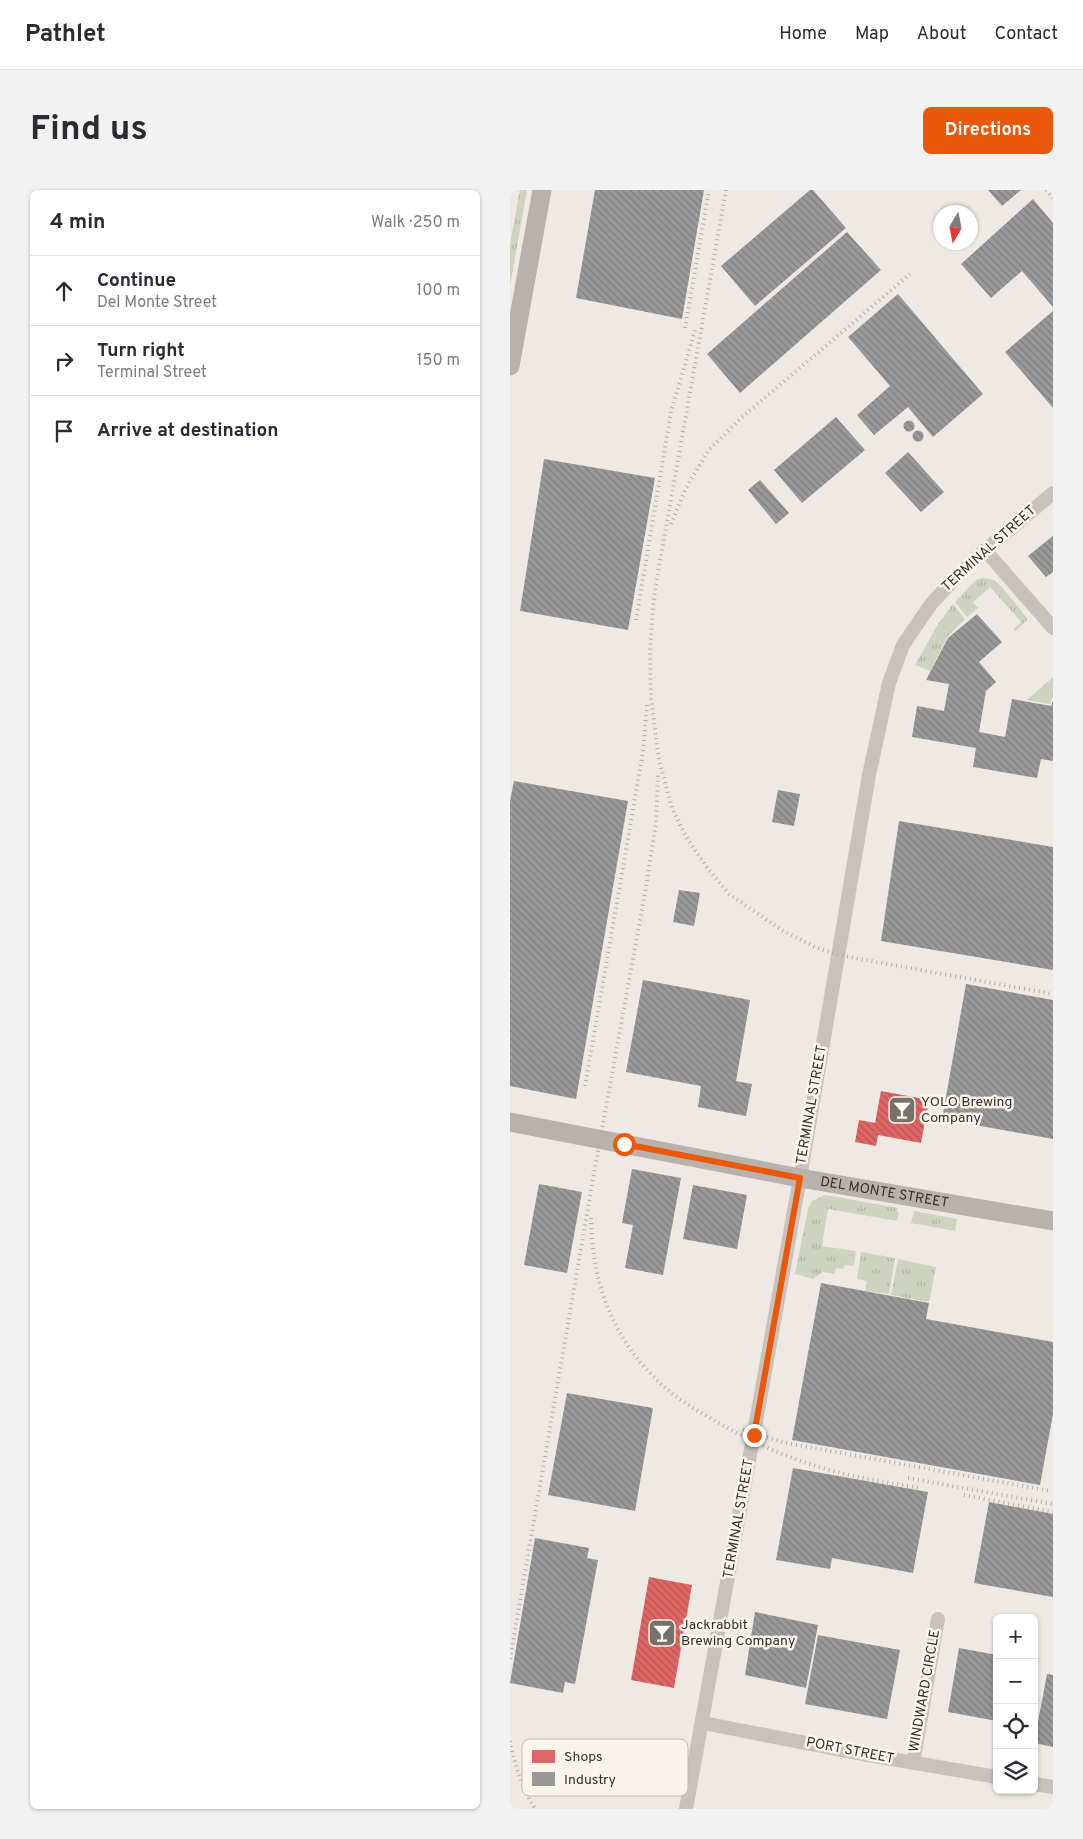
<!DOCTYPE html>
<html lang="en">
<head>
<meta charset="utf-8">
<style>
  body { margin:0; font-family:Overpass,sans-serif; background:#f2f2f3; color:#2b2b33 }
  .controls { position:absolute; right:15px; bottom:15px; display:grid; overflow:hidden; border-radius:8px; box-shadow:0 1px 4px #0004 }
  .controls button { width:45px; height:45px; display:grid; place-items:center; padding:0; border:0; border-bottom:1px solid #e1e1e2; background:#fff; color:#2b2b33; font:25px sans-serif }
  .compass { position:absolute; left:423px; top:15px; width:45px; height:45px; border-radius:50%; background:#fff; box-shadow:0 1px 4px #0004; rotate:190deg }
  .stop { position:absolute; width:15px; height:15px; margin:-11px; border:4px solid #ea580c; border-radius:50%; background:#fff }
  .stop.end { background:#ea580c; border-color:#fff; box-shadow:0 1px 5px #0008 }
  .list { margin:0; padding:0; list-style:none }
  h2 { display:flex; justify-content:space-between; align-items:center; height:65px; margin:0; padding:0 20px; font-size:21px }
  h2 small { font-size:16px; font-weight:400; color:#7c7c81 }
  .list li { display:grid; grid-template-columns:32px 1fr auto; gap:15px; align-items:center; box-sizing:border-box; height:70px; padding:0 20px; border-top:1px solid #e1e1e2 }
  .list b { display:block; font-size:19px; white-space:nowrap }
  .list p { margin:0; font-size:16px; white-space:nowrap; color:#7c7c81 }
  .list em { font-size:16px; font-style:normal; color:#7c7c81 }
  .icon { flex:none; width:28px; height:28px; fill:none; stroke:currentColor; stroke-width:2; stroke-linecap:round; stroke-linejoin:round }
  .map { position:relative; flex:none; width:543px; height:1619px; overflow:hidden; border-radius:8px }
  header { display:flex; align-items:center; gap:30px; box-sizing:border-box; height:70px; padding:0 25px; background:#fff; border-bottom:1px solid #e1e1e2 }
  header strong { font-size:24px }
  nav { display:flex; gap:28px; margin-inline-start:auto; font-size:18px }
  .intro { display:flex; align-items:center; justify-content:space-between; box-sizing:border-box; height:120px; padding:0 30px }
  h1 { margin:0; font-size:35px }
  .button { padding:12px 22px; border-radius:8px; background:#ea580c; color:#fff; font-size:18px; font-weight:700 }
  main { display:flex; gap:30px; padding:0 30px }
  aside { flex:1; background:#fff; border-radius:8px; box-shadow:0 1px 4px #0004 }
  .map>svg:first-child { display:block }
  .grass { fill:url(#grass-tufts) }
  .shops { fill:url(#shops-back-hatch) }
  .industry { fill:url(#industry-back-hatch) }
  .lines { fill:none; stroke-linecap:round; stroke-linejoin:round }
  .street { stroke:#c7c2bb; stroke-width:14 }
  .secondary { stroke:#b8b2ac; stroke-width:19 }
  .rail { stroke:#afaba6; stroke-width:4; stroke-dasharray:1 4; stroke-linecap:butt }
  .route { stroke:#ea580c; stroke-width:6 }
  .labels { text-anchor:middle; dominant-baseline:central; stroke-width:5; stroke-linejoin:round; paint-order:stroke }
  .street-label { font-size:14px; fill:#38302a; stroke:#faf5eb }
  .poi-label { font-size:14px; fill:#38302a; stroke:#faf5eb; text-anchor:start }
  .key { fill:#faf5eb; stroke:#c0bab1; stroke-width:1 }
  .key-label { font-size:14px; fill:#38302a }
</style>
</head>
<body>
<header>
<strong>Pathlet</strong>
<nav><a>Home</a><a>Map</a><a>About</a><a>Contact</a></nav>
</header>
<div class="intro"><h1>Find us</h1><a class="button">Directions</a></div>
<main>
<aside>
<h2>4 min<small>Walk · 250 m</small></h2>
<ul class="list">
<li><svg class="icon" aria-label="ahead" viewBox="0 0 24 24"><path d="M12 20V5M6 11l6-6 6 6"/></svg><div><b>Continue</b><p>Del Monte Street</p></div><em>100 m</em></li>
<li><svg class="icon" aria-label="right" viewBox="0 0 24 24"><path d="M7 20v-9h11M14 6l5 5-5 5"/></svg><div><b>Turn right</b><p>Terminal Street</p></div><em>150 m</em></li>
<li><svg class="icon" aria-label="arrive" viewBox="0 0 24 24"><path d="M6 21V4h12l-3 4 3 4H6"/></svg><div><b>Arrive at destination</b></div></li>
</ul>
</aside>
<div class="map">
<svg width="543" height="1619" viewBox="0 0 543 1619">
  <defs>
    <pattern id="grass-tufts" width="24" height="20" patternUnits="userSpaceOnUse" patternTransform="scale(1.25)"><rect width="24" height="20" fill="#cdd3be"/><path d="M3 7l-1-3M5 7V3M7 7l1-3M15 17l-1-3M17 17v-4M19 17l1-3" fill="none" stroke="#b1b5a3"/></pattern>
    <pattern id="shops-back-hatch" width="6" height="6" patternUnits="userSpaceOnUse" patternTransform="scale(1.25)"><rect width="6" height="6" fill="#e06666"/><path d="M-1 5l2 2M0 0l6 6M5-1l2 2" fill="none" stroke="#b75454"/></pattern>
    <pattern id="industry-back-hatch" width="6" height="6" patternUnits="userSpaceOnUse" patternTransform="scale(1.25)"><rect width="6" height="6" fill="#999"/><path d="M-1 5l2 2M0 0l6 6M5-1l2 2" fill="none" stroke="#7e7d7d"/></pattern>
  </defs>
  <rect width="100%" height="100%" fill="#eeeae3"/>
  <g class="grass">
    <polygon points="10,0 17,0 0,96 0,54"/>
    <polygon points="472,388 484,390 492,397 517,428 517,430 506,441 504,439 511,432 480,397 463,412 468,418 457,427 445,412 466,390"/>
    <polygon points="443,414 455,429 438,446 420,481 405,475 428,434"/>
    <polygon points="543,487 543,506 540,514 517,510"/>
    <polygon points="315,1005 388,1018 387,1021 389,1022 387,1031 318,1019 312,1056 346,1061 344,1076 335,1075 333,1079 326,1078 324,1084 313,1082 303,1089 285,1084 298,1019 302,1011"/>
    <polygon points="404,1021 447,1029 445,1041 401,1033"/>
    <polygon points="351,1062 385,1068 379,1104 355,1101 357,1091 347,1089"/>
    <polygon points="388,1069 426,1077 419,1112 381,1105"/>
  </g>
  <g class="shops">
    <polygon points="371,901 419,910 411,953 368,945 366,956 345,952 349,930 365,933"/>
    <polygon points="139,1387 182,1395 164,1498 121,1490"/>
  </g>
  <g class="industry">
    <polygon points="85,0 194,0 172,129 66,108"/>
    <polygon points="300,0 303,0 336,38 245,116 211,76"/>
    <polygon points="478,0 511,0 492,16"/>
    <polygon points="523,9 543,33 543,117 512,81 481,108 451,74"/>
    <polygon points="337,42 371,80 230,203 197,164"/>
    <polygon points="388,104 473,204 423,247 398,217 364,245 347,225 380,196 338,147"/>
    <polygon points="543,121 543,218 495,162"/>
    <polygon points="326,227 355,260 292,313 264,280"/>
    <circle cx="399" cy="236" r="5.5"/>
    <circle cx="408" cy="246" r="5.5"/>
    <polygon points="398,262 434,302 411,322 375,283"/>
    <polygon points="34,269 145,288 118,440 10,421"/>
    <polygon points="250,290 279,323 266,334 238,300"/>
    <polygon points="543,346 543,382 536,387 518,366"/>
    <polygon points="467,424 492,452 469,472 486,492 476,501 469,542 495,547 502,509 541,516 543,511 543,571 531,569 527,588 463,577 466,558 402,547 407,516 434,521 439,494 416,490 438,448"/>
    <polygon points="4,591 118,611 66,909 0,896 0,611"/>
    <polygon points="268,600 290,604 284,636 262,632"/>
    <polygon points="389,631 543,657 543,780 371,751"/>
    <polygon points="169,700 190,703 184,736 163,732"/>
    <polygon points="133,790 240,810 226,891 242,894 236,926 188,917 191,896 116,882"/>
    <polygon points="456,794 543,810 543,949 432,929"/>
    <polygon points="122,979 171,988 153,1085 115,1078 123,1035 112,1033"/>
    <polygon points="29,994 72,1002 57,1083 14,1075"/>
    <polygon points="183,995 237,1005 227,1059 173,1049"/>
    <polygon points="311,1093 419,1113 416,1129 543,1152 543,1224 530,1295 282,1250"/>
    <polygon points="57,1203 143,1218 125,1321 38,1305"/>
    <polygon points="283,1278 418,1302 403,1383 322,1368 320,1379 266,1370"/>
    <polygon points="479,1312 543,1324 543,1407 464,1393"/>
    <polygon points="25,1348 79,1358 77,1368 88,1370 65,1494 55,1492 53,1503 0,1493"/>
    <polygon points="245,1422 308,1435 296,1498 235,1485"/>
    <polygon points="308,1445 390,1460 377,1529 295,1514"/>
    <polygon points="449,1458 487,1465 487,1531 438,1522"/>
    <polygon points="537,1484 543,1485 543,1557 524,1553"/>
  </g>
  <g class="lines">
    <g class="street">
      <polyline points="475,360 543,438"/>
      <polyline points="193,1533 352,1564 487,1587"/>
      <polyline points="403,1573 428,1429"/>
      <polyline points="524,1594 543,1597"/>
      <polyline points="176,1619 290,988 359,585 379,493 393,455 421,414 446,387 475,360 543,303"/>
    </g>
    <g class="secondary">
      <polyline points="0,176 32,0"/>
      <path id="s1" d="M0,932L290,988L543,1031"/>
    </g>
    <g class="rail">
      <polyline points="216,0 147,388 143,415 140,463 141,508 149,570 162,618 175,645 198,679 219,704 273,741 307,758 328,765 543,804"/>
      <polyline points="536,0 543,8"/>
      <polyline points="175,138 199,0"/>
      <polyline points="161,334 176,298 198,261 230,229 400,84"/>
      <polyline points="126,430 161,222 186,137"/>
      <polyline points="75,896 133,562 137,515"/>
      <path d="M81,1028C82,1089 100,1143 143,1186C161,1205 183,1218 205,1231C240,1251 276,1268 316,1279C346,1288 378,1292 409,1298"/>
      <polyline points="233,1240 276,1253 541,1301"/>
      <polyline points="398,1288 543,1314"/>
      <polyline points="454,1305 543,1322"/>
      <polyline points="0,1469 84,983 135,703 146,633 148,584"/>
      <path d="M0,1551C5,1576 12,1597 25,1619"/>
    </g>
  </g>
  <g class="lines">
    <polyline class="route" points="114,954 290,988 244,1245"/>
  </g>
  <defs>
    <g id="bar-square" transform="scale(1.4375)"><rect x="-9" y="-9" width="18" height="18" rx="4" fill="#78716b" stroke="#faf5eb"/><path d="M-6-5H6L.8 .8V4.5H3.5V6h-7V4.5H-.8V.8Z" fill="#fff"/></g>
  </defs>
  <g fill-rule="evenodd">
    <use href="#bar-square" x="392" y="920"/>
    <use href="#bar-square" x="152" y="1443"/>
  </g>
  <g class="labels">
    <g class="street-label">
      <text transform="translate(479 359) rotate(-42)">TERMINAL STREET</text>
      <text transform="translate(302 915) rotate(-80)">TERMINAL STREET</text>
      <text stroke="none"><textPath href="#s1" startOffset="381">DEL MONTE STREET</textPath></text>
      <text transform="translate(229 1329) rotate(-80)">TERMINAL STREET</text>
      <text transform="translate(415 1501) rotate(-80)">WINDWARD CIRCLE</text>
      <text transform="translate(340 1561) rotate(11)">PORT STREET</text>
    </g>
    <g class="poi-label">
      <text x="411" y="912">YOLO Brewing<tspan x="411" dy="16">Company</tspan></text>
      <text x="171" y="1435">Jackrabbit<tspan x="171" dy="16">Brewing Company</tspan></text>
    </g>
  </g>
  <rect x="12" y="1549" width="166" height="57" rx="8" class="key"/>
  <rect x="22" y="1560" width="23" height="13" fill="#e06666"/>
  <rect x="22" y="1582" width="23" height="14" fill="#999"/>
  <g class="key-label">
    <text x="54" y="1571">Shops</text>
    <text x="54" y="1594">Industry</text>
  </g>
</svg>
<div class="controls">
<button>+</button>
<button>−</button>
<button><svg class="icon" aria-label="locate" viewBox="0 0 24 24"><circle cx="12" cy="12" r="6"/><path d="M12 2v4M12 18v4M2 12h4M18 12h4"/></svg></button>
<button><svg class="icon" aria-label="layers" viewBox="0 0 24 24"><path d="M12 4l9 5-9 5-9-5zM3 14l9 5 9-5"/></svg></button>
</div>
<svg class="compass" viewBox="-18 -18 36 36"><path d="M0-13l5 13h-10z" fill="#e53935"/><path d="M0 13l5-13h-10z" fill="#7c7c81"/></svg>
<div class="stop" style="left:114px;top:954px"></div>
<div class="stop end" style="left:244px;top:1245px"></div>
</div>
</main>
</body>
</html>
